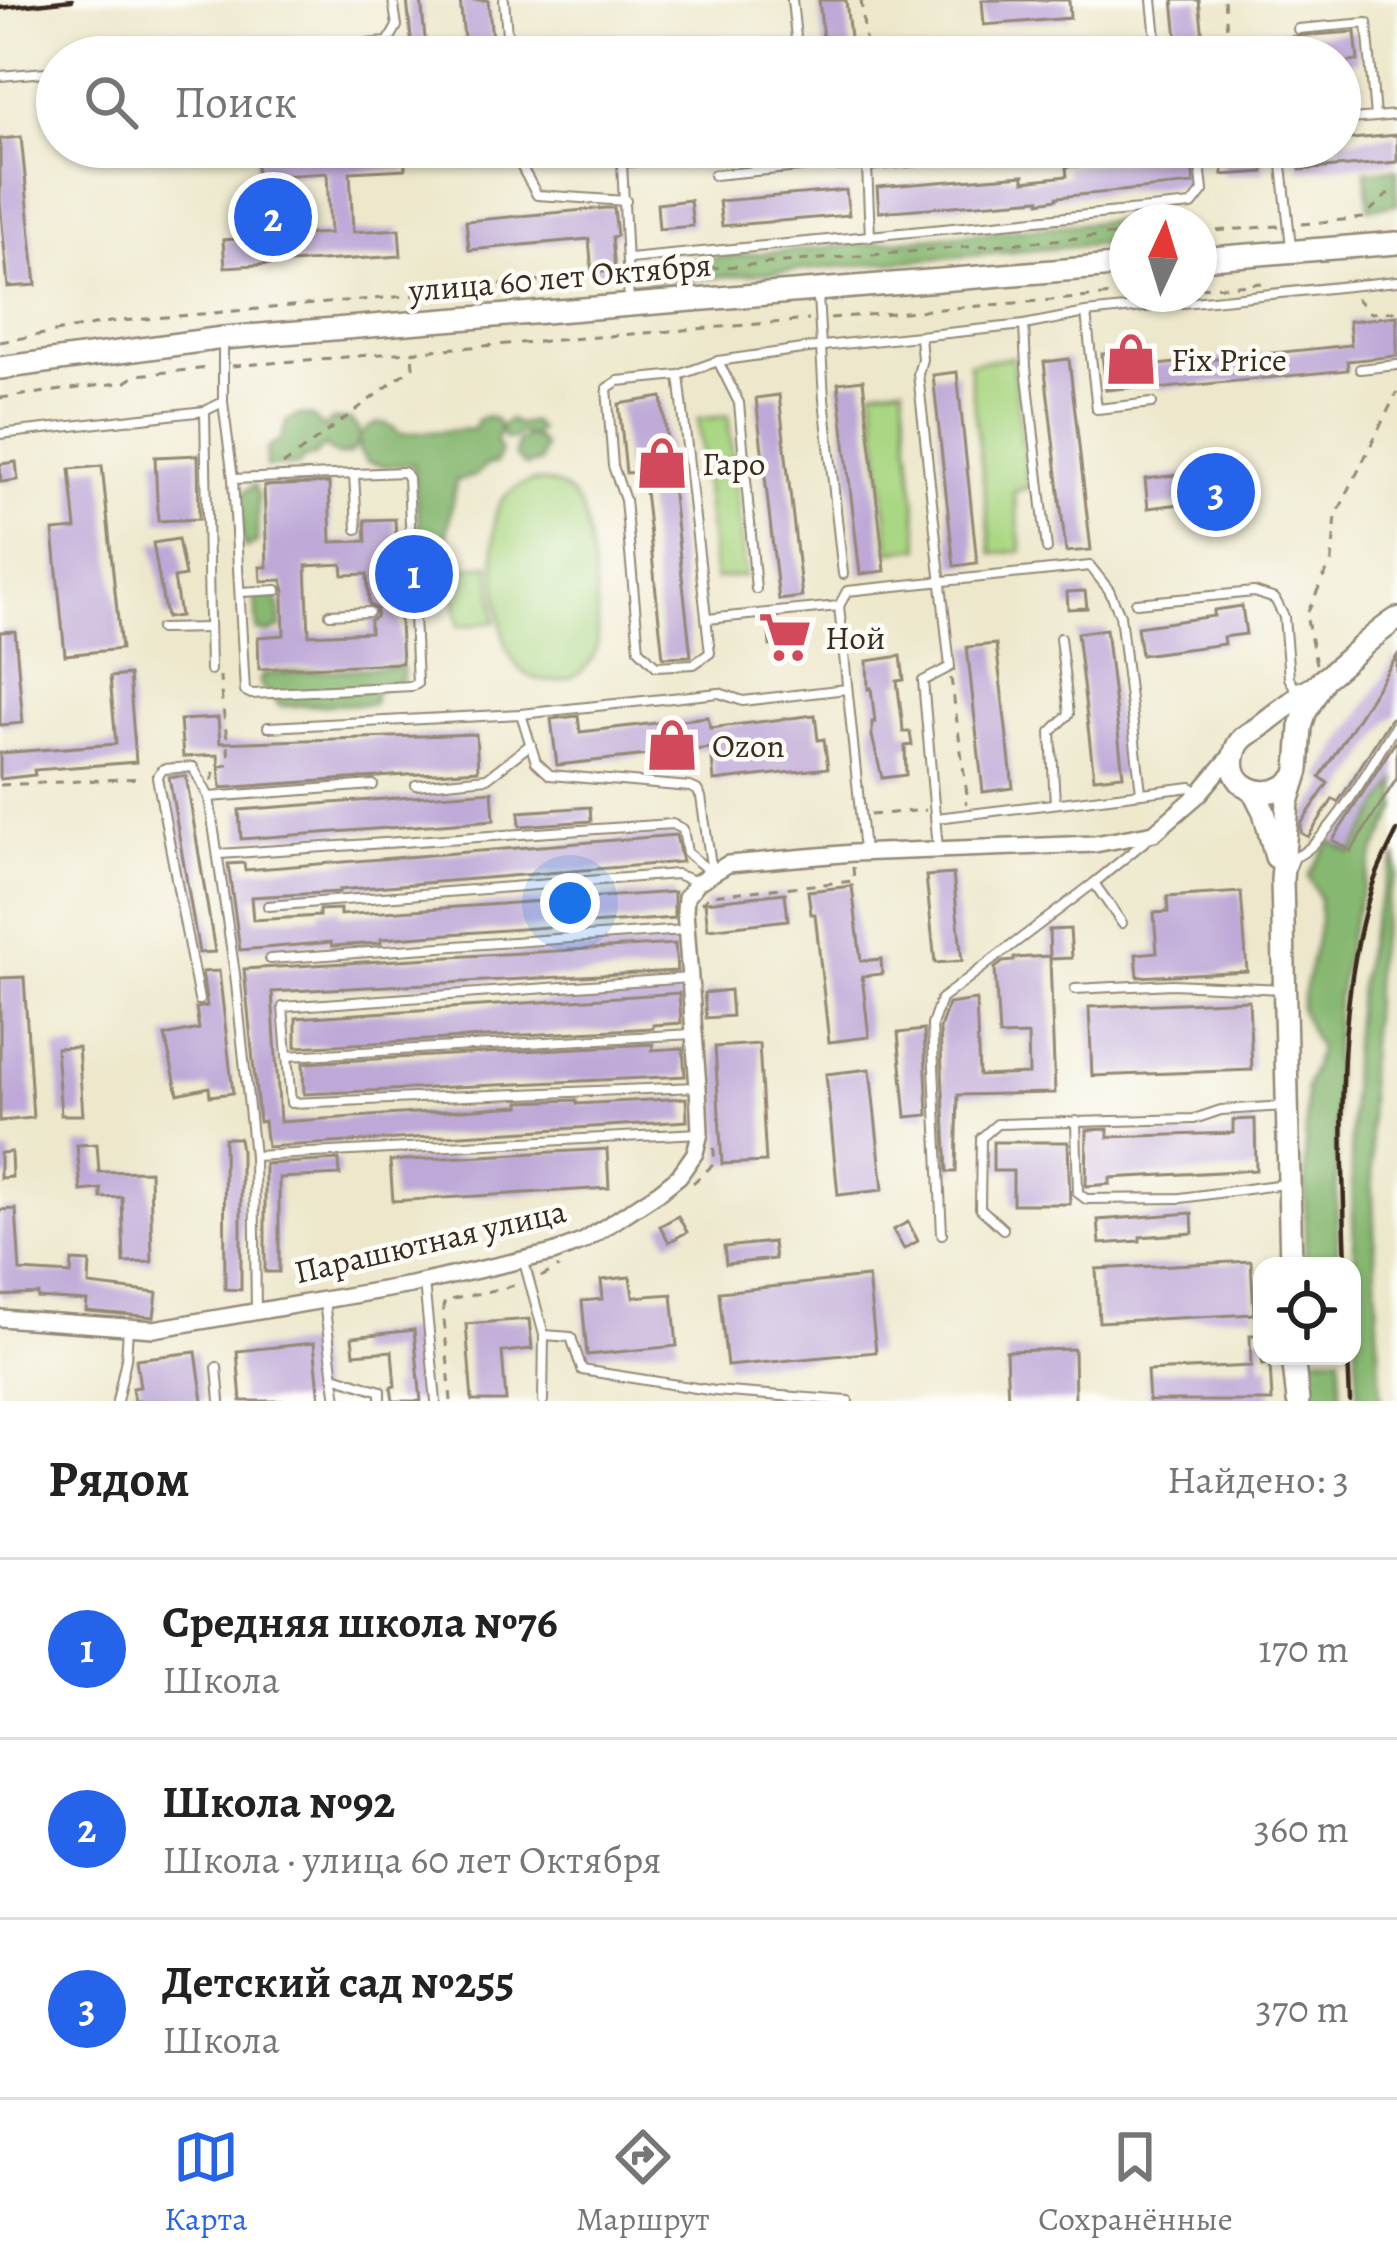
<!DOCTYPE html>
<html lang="ru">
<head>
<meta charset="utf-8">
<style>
  body { margin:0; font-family:Alegreya,serif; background:#f2f2f2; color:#222 }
  .controls { position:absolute; right:36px; bottom:36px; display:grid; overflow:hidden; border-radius:24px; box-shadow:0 3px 9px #0004 }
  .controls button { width:108px; height:108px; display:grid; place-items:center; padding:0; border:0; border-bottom:3px solid #e0e0e0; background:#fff; color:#222; font:60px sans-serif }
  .compass { position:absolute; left:1109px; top:204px; width:108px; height:108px; border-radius:50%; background:#fff; box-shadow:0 3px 9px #0004; rotate:4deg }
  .you { position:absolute; left:570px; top:903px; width:42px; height:42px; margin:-30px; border:9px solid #fff; border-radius:50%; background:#1a73e8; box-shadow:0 0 0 18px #1a73e833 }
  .badge { display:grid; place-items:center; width:78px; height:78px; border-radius:50%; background:#2563eb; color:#fff; font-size:39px; font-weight:700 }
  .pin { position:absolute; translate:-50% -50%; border:6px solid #fff; box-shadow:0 3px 12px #0006 }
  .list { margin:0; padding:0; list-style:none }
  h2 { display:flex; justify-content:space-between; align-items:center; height:156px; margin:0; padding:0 48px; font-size:51px }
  h2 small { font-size:39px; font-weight:400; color:#767676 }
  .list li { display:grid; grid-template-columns:78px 1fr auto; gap:36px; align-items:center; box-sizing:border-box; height:180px; padding:0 48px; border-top:3px solid #e0e0e0 }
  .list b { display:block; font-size:45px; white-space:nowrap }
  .list p { margin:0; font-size:39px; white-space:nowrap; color:#767676 }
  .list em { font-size:39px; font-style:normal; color:#767676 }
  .icon { flex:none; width:66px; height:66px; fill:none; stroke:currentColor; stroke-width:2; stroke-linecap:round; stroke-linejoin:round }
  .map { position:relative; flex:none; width:1397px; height:1401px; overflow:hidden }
  .search { position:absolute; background:#fff; box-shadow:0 3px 9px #0004; left:36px; right:36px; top:36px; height:132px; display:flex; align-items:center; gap:30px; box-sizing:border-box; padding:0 42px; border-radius:66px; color:#767676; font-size:45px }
  .sheet { height:696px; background:#fff }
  nav { display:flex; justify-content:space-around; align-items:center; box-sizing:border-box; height:168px; border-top:3px solid #e0e0e0; background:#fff; font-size:33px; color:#767676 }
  nav a { display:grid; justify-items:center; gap:6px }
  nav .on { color:#2563eb }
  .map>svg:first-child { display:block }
  .green { fill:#aad783; stroke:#728050; stroke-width:3 }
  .forest { fill:#87b871; stroke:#617148; stroke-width:3 }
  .building { fill:#bda8d7; fill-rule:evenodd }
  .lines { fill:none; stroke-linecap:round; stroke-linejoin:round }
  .service-casing { stroke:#948975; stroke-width:12 }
  .minor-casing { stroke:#948975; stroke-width:20 }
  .secondary-casing { stroke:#948975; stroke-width:26 }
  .path { stroke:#948975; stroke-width:3; stroke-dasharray:9 9; stroke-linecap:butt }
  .service { stroke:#fff; stroke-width:8 }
  .minor { stroke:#fff; stroke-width:15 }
  .secondary { stroke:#fff; stroke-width:21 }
  .rail { stroke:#3b2a1e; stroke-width:4.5 }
  .labels { text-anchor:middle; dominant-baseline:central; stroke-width:9; stroke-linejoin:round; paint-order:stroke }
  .street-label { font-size:33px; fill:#3b2a1e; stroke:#fdfcf7 }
  .poi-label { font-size:33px; fill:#3b2a1e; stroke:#fdfcf7; text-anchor:start }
</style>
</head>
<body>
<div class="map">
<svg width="1397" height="1401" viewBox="0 0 1397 1401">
  <rect width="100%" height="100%" fill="#fdfcf7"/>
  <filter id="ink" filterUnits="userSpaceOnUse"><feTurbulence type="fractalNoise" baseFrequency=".00833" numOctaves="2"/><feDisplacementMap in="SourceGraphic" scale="24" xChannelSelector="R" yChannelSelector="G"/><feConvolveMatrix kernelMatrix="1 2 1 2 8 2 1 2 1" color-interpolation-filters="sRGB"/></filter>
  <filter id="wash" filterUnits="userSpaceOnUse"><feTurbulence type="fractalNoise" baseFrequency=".004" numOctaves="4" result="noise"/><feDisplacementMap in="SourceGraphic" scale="48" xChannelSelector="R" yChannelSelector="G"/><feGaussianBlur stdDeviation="2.7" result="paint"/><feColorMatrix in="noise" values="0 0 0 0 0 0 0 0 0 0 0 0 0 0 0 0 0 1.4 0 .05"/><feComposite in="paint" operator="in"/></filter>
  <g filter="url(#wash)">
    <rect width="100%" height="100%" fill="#ede8cc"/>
    <g class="green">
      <polygon points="1012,357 1028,488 1014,491 1022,551 992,554 969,363"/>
      <polygon points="903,385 920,548 890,551 873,389"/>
      <polygon points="728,416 745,576 715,579 698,419"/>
      <path d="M534,481C557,481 573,491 583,512C589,538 603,629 596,650C591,665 578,677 563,680C548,684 531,680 520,669C513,662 509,654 506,645C500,620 488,528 498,507C505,492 518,485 534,481Z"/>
      <polygon points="490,565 496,622 458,626 452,569"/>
    </g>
    <g class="forest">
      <polygon points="1397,169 1397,205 1369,208 1366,171"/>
      <polygon points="1154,217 1154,222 1127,222 1127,242 649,283 646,264"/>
      <path d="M299,415L312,416L323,428L332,420H350L358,429L359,437C373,421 385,417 400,434L474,429L477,420L486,416L495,419L500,427L509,420L517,424L532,422L539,430L531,436L538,439L544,447L540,462L526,466L515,456L518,441L529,436L519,433L513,439H505L499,429L496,443L501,451L496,463L487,465L475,476L456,481L446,539L420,542L413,464L383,466L367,462L359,451V442L349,454L337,456L324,446L314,456L302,459L298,466L266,467L267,449L281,439L287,421Z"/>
      <polygon points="254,485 258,495 257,543 246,548 241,539 241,494"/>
      <polygon points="255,596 274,596 279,606 281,628 268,633 257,631"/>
      <polygon points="393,667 403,668 403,680 385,685 375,692 373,704 280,706 261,686 260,679 264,674"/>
      <polygon points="1397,781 1397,810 1374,854 1360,897 1349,936 1337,1004 1334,1056 1338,1266 1305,1266 1306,1089 1319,1049 1300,1009 1320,922 1319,898 1308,876 1330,841 1352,853"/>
      <path d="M1397,856V876L1389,892L1376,958L1368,1074L1381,1401H1358C1356,1337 1355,1272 1353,1208C1349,1091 1346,964 1397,856Z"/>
      <polygon points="1305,1356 1340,1356 1341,1401 1309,1401"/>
    </g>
    <g id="blocks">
      <g class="building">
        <polygon points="407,0 421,0 427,57 413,57"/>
        <polygon points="460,0 488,0 494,57 466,57"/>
        <polygon points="819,0 846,0 852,57 825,57"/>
        <polygon points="982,0 1069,0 1070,18 984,25"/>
        <polygon points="1173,0 1199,0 1205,57 1179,57"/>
        <polygon points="1355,32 1358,61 1340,63 1340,57 1271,57 1269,38"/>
        <polygon points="1397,135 1397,162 1300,170 1297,147 1340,147 1340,140"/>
        <polygon points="21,137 36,285 8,287 0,202 0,139"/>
        <polygon points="255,147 404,147 405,169 350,172 353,232 399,229 401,256 225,267 223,240 330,233 327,173 257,177"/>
        <polygon points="1221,147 1262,147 1264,172 1223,175"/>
        <polygon points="1191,155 1194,184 1057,197 1057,199 1040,202 1040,199 879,212 877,187 1024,175 1024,181 1067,176 1066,167"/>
        <polygon points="846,190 849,215 722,226 719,201"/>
        <polygon points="690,200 693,226 659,229 657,204"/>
        <polygon points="606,208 614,208 617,236 612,237 615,271 592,273 589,239 469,250 466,221"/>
        <polygon points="1397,316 1397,356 1347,361 1348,370 1157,389 1156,385 1106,390 1102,354 1145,349 1147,366 1351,345 1349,321"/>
        <polygon points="1069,359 1091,550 1066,552 1044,362"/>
        <polygon points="957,372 977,563 954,566 933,375"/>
        <polygon points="863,380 885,571 860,574 838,383"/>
        <polygon points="779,395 802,597 779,600 756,398"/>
        <polygon points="662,397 691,656 663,657 643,472 626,473 619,404"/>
        <polygon points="198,455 199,519 158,521 155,457"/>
        <polygon points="16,462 18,480 1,482 0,464"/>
        <polygon points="102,466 121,649 65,655 53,531 76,529 70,469"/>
        <polygon points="1234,468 1237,497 1148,508 1145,479"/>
        <path d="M329,483L331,542L366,541L365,520L395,519L402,663L259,669L258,637L284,635L283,596L285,591L282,580L261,581L260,567H267L264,486ZM342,564L343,575L367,574L369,604L377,610L376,617L370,620V632L309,635L306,566Z"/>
        <polygon points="178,539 185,576 174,578 180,616 166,618 153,543"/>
        <polygon points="1085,591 1087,608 1068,609 1067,592"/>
        <polygon points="1242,606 1246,634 1223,637 1224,644 1141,655 1137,627 1214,616 1214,610"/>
        <polygon points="793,628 795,644 770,646 769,631"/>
        <polygon points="1106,629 1123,775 1094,778 1077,633"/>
        <polygon points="15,631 23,723 0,725 0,632"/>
        <polygon points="996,644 1013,788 983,792 967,647"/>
        <polygon points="901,656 904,680 897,681 902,719 903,732 910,732 912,745 905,746 906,775 882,778 872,736 872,722 875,722 871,688 868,689 867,661"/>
        <polygon points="1397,656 1397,715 1390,719 1344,793 1338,802 1333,799 1308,837 1301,833 1301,824 1328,783 1320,777"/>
        <polygon points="129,675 136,762 34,770 35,775 0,779 0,753 116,744 110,677"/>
        <polygon points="815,715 818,740 824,739 828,768 714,781 711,748 557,765 551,719 578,716 580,732 708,717 710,728"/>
        <polygon points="218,718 220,743 476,734 478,770 221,788 218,755 183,757 180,720"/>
        <polygon points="1397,739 1397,778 1351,851 1333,840"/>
        <polygon points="186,776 215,952 199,953 169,777"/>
        <polygon points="492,791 494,820 241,839 239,810"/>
        <polygon points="590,807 591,821 520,826 519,812"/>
        <polygon points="676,835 682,862 339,890 339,892 251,897 253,920 319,916 319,910 340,909 340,915 674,892 674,918 381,939 381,943 332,946 331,942 240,950 228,864 244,863 245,870"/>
        <polygon points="953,874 962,961 935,963 926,876"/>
        <polygon points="852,886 861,961 881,959 882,974 862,976 869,1037 829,1042 815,914 811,914 808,891"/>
        <polygon points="1241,892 1247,971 1138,977 1136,954 1157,952 1154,913 1168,912 1167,897"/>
        <polygon points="785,893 788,920 708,929 705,902"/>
        <polygon points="1070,929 1072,958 1050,959 1055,1093 958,1095 956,1172 947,1172 940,1029 948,1004 976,1000 979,1076 1029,1074 1028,1035 999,1036 995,968 1003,962 1014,961 1014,958 1050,956 1049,930"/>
        <polygon points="675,944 677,971 272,992 280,1122 520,1106 520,1102 576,1100 577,1104 686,1098 687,1121 267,1147 264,1121 259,1122 244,969"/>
        <polygon points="219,971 233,1093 210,1096 209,1087 178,1094 165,1036 199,1029 196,1008 207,1006 202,972"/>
        <polygon points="24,977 33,1118 0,1121 0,978"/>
        <polygon points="730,990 732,1016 706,1018 704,993"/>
        <polygon points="679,993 681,1023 653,1025 653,1028 296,1047 296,1018"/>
        <polygon points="1249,1000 1252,1070 1092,1076 1089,1007"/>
        <polygon points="924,1030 928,1115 906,1117 898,1033"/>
        <polygon points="653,1044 652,1050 683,1048 685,1076 304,1094 303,1063"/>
        <polygon points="759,1044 766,1162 722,1164 715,1047"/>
        <polygon points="78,1047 83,1115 61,1115 56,1048"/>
        <polygon points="870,1069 883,1190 838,1195 826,1074"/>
        <polygon points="1255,1119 1256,1170 1110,1178 1110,1184 1086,1186 1087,1130 1108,1129 1108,1137 1233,1133 1233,1120"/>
        <polygon points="224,1138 239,1138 241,1151 241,1290 225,1289"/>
        <polygon points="993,1142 1068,1142 1070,1204 1013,1204 1013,1171 993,1171"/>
        <polygon points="97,1144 99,1172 150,1171 152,1262 124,1263 122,1197 101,1198 101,1189 81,1191 77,1145"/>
        <polygon points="607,1149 609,1188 393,1201 390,1161"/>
        <polygon points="11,1152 12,1177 0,1178 0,1153"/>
        <polygon points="339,1160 340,1175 279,1178 279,1272 265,1272 265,1164"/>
        <polygon points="16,1209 20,1271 71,1274 72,1261 90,1262 89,1285 157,1293 154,1317 86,1311 87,1301 38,1298 38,1294 0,1296 0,1210"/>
        <polygon points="1192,1213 1193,1233 1140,1237 1140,1241 1100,1244 1098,1220"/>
        <polygon points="678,1216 687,1232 669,1242 660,1226"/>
        <polygon points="908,1222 918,1241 904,1249 893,1230"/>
        <polygon points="773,1242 775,1259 726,1264 724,1247"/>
        <polygon points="1251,1261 1254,1314 1099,1322 1096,1269"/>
        <polygon points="630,1277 633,1297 672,1294 677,1346 587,1355 582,1301 603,1299 601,1280"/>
        <polygon points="868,1277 876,1352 727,1366 719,1292"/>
        <polygon points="529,1319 532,1349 502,1352 506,1401 472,1401 466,1324"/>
        <polygon points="414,1330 421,1401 393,1401 391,1387 395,1386 392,1351 354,1354 352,1337"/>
        <polygon points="1250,1335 1262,1335 1262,1365 1270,1364 1272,1401 1149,1401 1147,1371 1251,1366"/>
        <polygon points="314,1343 320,1401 241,1401 237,1351"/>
        <polygon points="1074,1349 1075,1401 1008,1401 1006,1351"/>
        <polygon points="196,1352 203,1401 134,1401 132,1388 140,1387 136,1359"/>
      </g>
    </g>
  </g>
  <g filter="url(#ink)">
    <use href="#blocks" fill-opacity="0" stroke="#948975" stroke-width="3"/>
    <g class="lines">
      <g class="service-casing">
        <g id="service">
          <polyline points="504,0 509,57"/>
          <polyline points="792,0 798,57"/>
          <polyline points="1152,0 1158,57"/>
          <polyline points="1298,29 1367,23 1375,117 1340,120"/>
          <polyline points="216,57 388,42 397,26 393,0"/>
          <polyline points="0,76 57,71"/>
          <polyline points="1375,117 1397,115"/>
          <polyline points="518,147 520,164 537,195 626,201"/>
          <polyline points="808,147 810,166"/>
          <polyline points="1280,147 1291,247"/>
          <polyline points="867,166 870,237"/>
          <polyline points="714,175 810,166 867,166 1074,147"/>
          <polyline points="629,259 1192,205 1203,191 1198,147"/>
          <polyline points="818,295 824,399 843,574"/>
          <polyline points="629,303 622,163 731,149 731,147"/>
          <polyline points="1086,313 1097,409 1152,403"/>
          <polyline points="1024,325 1026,367 1047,549"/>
          <polyline points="920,337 922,359 918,374 950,667 923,681 938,849"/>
          <polyline points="718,361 739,403 756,589"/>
          <polyline points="1360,369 1397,365"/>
          <polyline points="679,375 710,653 694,664 656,666 639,649 625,500 613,466 607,388 618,381 679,375 718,361 823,346 1024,325 1086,313 1397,281"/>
          <polyline points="223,402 233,479 245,691 251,694 412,686 417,684 408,478 404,472 233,479"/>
          <polyline points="0,434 205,411"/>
          <polyline points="354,474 357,529"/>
          <polyline points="240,592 277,590"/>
          <polyline points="1136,603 1254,592 1275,599 1284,617 1289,678 1295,688 1300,686"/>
          <polyline points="330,614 369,612"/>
          <polyline points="707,619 839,606"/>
          <polyline points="160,629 209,628"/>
          <polyline points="210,670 205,411 223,402 223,340"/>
          <polyline points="521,714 536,762 550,775 690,787 697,790 701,797 712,872"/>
          <polyline points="268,727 521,714 719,693 743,701 847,689"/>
          <polyline points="416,785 487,778 531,744"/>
          <polyline points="209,797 373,785"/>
          <polyline points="1055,803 1051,732 1069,714 1060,638"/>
          <polyline points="937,818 1191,787 1199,794"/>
          <polyline points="864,851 839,606 847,591 1090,566 1109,590 1120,615 1141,792"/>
          <polyline points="219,854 672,824 683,829 687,853 711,872"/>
          <path d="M1291,867L1295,857C1329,844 1376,756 1397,723"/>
          <polyline points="1094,883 1122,923"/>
          <polyline points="268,906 676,874 697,882"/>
          <polyline points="270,959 685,930"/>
          <polyline points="689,978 283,1007 291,1103 697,1087"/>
          <polyline points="1075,989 1172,984 1283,989"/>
          <polyline points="199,1000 157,777 163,769 193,767 209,797 235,974 254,1156 256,1311"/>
          <polyline points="287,1056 693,1034"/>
          <polyline points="1076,1121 1078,1193 1086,1199 1181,1198 1284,1184"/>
          <polyline points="254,1156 700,1133"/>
          <polyline points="1003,1229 980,1208 981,1138 997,1124 1194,1119 1221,1110 1286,1106"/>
          <polyline points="942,1234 932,1025 941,999 1094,883 1149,838"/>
          <polyline points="524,1262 544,1335 543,1401"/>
          <polyline points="424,1283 436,1401"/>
          <polyline points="324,1302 337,1401"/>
          <polyline points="544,1335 571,1337 582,1370 715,1391 848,1401"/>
          <polyline points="217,1367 220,1401"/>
          <polyline points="334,1376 381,1391 381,1401"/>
          <polyline points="117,1401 126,1359 128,1329"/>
        </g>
      </g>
      <g class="minor-casing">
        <polyline id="minor" points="0,1318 154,1329 411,1285 553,1253 584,1241 659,1192 679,1176 695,1153 700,1133 698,1087 685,911 686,897 698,882 728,864 853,853 1095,844 1154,833 1199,794 1235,751"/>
      </g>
      <g class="secondary-casing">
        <g id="secondary">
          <polyline points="1199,259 1397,243"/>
          <polyline points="0,368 223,338 1127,265"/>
          <path d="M1294,779C1268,806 1222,787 1236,749C1241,735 1253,733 1263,724C1282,708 1304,695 1324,679C1349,660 1370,636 1397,619"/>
          <polyline points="1253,790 1264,812 1276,857"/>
          <polyline points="1291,1266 1282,880 1288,802 1298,770 1301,727 1305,713 1324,679"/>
          <polyline points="1293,1356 1298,1401"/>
        </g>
      </g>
      <g class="path">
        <polyline points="861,0 867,57"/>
        <polyline points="1224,0 1230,57"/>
        <polyline points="1301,224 1363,218 1388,194 1397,191"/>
        <polyline points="1199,232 1279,226"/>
        <polyline points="638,274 1127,234"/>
        <polyline points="1199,288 1263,283"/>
        <polyline points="1356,298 1371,313 1397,311"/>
        <polyline points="830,318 1127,294"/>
        <polyline points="0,342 110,322 452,292 478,286 617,276"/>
        <polyline points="232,366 809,320"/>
        <polyline points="0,398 126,382 136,375 210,368"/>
        <polyline points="283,465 413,367 412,354"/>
        <polyline points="1316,664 1306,615 1332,560 1336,516 1397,392"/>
        <polyline points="951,678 968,802 965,803"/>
        <path d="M212,781L215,769L229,764C228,734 221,706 220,676"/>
        <polyline points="0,785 143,778"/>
        <polyline points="870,815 926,810"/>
        <polyline points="701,903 710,895 854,881 853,867"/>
        <polyline points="693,1183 715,1163 713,1142"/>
        <polyline points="541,1277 559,1267"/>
        <polyline points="451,1401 443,1307 445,1301 521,1284"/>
      </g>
      <use href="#service" class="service"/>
      <use href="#minor" class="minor"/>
      <use href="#secondary" class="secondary"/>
      <g class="rail">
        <polyline points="0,8 72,0"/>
        <path d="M1346,1266C1342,1139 1334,1013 1371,890C1377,870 1388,850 1397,831"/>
        <polyline points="1348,1356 1350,1401"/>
      </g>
    </g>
  </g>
  <defs>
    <g id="shop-bare" transform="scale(4.14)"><path d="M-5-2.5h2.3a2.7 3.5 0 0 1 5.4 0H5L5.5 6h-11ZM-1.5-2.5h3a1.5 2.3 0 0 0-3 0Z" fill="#d1495b" stroke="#fdfcf7" stroke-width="2.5" paint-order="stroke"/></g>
    <g id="supermarket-bare" transform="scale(4.14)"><path d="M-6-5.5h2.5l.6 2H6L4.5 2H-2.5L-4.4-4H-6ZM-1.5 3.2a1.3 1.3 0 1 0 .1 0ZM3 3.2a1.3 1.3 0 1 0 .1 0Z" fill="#d1495b" stroke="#fdfcf7" stroke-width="2.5" paint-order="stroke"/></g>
  </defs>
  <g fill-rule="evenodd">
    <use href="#shop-bare" x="1131" y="359"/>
    <use href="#shop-bare" x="662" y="463"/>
    <use href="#supermarket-bare" x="785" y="637"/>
    <use href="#shop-bare" x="672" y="745"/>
  </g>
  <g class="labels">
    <g class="street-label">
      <text transform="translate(560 277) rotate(-5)">улица 60 лет Октября</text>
      <text transform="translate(430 1241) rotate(-13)">Парашютная улица</text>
    </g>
    <g class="poi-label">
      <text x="1171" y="359">Fix Price</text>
      <text x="702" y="463">Гаро</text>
      <text x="825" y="637">Ной</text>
      <text x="712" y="745">Ozon</text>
    </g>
  </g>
</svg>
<div class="controls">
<button><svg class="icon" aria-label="locate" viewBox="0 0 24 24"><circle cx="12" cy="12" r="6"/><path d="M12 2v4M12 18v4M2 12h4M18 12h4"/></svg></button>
</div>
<svg class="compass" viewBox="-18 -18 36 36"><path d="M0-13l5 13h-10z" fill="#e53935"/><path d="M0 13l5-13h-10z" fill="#767676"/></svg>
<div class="you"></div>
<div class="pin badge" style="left:414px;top:574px">1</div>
<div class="pin badge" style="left:273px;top:217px">2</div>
<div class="pin badge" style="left:1216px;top:492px">3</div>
<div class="search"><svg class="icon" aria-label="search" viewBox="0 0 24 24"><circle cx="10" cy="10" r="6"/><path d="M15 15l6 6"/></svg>Поиск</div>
</div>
<section class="sheet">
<h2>Рядом<small>Найдено: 3</small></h2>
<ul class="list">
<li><span class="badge">1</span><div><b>Средняя школа №76</b><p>Школа</p></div><em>170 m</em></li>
<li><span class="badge">2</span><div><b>Школа №92</b><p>Школа · улица 60 лет Октября</p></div><em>360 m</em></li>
<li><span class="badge">3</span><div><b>Детский сад №255</b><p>Школа</p></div><em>370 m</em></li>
</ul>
</section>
<nav>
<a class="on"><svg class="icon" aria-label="map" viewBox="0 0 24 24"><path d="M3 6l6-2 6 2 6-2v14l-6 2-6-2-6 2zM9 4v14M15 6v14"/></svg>Карта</a>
<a><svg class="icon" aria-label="directions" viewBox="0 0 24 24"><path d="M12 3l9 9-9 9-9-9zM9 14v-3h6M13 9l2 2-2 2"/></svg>Маршрут</a>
<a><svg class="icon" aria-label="saved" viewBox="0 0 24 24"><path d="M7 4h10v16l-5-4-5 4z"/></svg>Сохранённые</a>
</nav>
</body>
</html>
